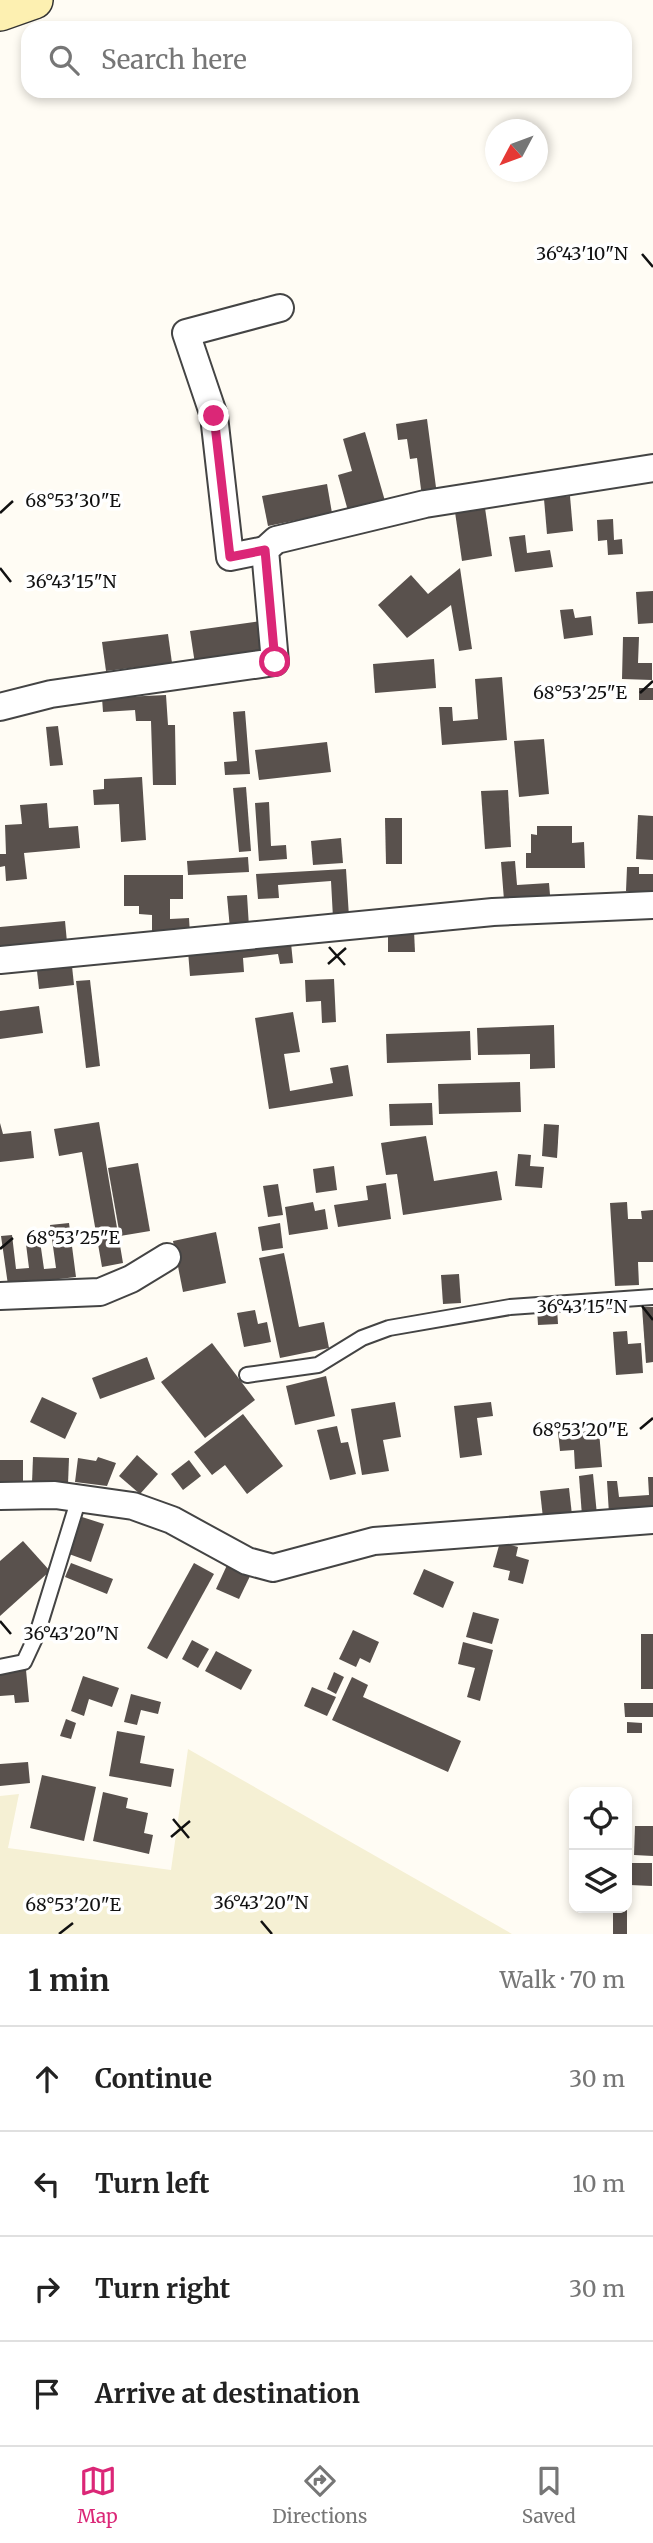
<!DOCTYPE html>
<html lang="en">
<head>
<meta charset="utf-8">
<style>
  body { margin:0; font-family:Merriweather,serif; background:#f2f2f2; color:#222 }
  .controls { position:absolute; right:21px; bottom:21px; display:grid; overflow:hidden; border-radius:14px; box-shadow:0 4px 10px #0003 }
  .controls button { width:63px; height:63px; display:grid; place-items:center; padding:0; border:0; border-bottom:2px solid #e0e0e0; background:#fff; color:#222; font:35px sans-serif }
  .compass { position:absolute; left:485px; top:119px; width:63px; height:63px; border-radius:50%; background:#fff; box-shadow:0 4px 10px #0003; rotate:229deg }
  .stop { position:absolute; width:21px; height:21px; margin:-16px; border:5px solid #db2777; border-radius:50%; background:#fff }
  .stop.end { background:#db2777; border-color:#fff; box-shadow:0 2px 7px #0008 }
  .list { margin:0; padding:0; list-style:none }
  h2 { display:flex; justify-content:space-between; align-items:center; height:91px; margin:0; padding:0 28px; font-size:30px }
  h2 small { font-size:23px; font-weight:400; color:#767676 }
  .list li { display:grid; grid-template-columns:46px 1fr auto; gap:21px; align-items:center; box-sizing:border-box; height:105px; padding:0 28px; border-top:2px solid #e0e0e0 }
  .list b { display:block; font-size:26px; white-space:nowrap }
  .list em { font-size:23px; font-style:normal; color:#767676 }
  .icon { flex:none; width:38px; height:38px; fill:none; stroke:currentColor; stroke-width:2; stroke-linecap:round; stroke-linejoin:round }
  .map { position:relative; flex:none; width:653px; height:1934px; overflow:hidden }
  .search { position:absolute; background:#fff; box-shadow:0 4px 10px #0003; left:21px; right:21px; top:21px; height:77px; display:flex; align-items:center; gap:18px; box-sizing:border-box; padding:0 24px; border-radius:21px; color:#767676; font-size:26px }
  .sheet { height:511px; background:#fff }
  nav { display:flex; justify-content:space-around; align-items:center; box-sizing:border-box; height:98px; border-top:2px solid #e0e0e0; background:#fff; font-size:19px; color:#767676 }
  nav a { display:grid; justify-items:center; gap:4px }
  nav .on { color:#db2777 }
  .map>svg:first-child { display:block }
  .farmland { fill:#f5f0d4 }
  .building { fill:#59514d }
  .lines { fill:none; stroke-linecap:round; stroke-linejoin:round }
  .lane-casing { stroke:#444; stroke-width:18 }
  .street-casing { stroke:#444; stroke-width:30 }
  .secondary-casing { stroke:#333; stroke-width:40 }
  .lane { stroke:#fff; stroke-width:14 }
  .street { stroke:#fff; stroke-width:26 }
  .secondary { stroke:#fdf0b1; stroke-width:37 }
  .route { stroke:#db2777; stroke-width:9 }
  .ticks { fill:none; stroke:#111; stroke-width:2.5 }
  .ticks-label { font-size:18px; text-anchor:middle; fill:#111; stroke:#fff; stroke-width:7; stroke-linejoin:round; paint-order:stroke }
</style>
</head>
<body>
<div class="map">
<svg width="653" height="1934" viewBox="0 0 653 1934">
  <rect width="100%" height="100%" fill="#fffcf4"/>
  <polygon class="farmland" points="188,1749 512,1934 0,1934 0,1796 19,1794 8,1848 171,1870"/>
  <g class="building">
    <polygon points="427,419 437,495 422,497 417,458 410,459 407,439 398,440 396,424"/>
    <polygon points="365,432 385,501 348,511 338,475 352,471 343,439"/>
    <polygon points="327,484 332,513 268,526 262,496"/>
    <polygon points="570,496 573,531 547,534 544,499"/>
    <polygon points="485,508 492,556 462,561 455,512"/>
    <polygon points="613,519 614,540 622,539 623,554 608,555 607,540 598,541 597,520"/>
    <polygon points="525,535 527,553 550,550 553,567 515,572 509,537"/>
    <polygon points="460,568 472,649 459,651 451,605 407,638 378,605 411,575 428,594"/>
    <polygon points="653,591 653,623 638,624 636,592"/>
    <polygon points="573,609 575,618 591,616 593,635 564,639 560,610"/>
    <polygon points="261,621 266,654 195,664 190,631"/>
    <polygon points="168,634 172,663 106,671 102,642"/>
    <polygon points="623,637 639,637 638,663 652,663 652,680 622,679"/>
    <polygon points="434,659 436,688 375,693 373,664"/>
    <polygon points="502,677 507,740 442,745 439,707 452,707 453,721 478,719 475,679"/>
    <rect x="639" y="688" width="14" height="12"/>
    <polygon points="166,695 168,725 175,725 176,785 153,785 151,721 136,721 135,710 103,712 102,698"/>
    <polygon points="245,711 250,774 225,775 224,762 237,761 233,712"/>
    <polygon points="58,726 63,765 50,766 46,727"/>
    <polygon points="544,739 549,794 519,797 514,741"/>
    <polygon points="327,742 331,772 259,780 255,750"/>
    <polygon points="142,777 146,840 121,842 119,804 94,805 93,790 104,789 104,779"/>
    <polygon points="246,787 251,851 239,852 233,788"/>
    <polygon points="508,790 511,847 485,849 481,791"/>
    <polygon points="269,802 271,846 286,845 287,859 259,861 255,803"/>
    <polygon points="47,803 49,828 78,826 80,848 24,853 27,879 6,881 5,866 0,867 0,854 6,854 5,825 22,824 20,805"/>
    <polygon points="638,815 653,816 653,860 636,859"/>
    <polygon points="385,818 402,818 402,864 386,864"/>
    <polygon points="537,826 572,826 572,843 584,842 585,868 526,868 526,853 531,853 531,834 537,835"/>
    <polygon points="341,838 343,863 313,865 311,841"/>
    <polygon points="248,857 249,872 188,875 187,861"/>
    <polygon points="515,861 517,885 549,883 550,895 504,900 501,862"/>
    <polygon points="627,867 639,867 639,874 653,874 653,891 626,891"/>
    <polygon points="346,869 349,917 333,918 331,881 278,885 279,898 258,899 256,874"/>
    <polygon points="124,875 183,875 183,899 170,899 170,919 189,918 190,934 152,935 152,915 139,914 139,906 124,906"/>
    <polygon points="247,895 249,927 230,929 227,896"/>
    <polygon points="65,921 67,942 0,948 0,927"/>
    <polygon points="388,931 414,931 415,952 388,952"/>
    <polygon points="291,943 293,963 280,964 278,954 243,958 244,972 190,976 188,951"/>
    <polygon points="72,966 74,985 39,989 37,971"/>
    <polygon points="334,979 336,1022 322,1023 321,1001 306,1002 305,980"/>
    <polygon points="90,980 100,1066 86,1068 76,981"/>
    <polygon points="39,1006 43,1033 0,1039 0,1011"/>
    <polygon points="293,1012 300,1052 284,1054 290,1091 333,1083 330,1068 348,1065 353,1096 269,1109 255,1018"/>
    <polygon points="554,1025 555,1068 530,1069 530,1054 478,1055 477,1028"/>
    <polygon points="470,1031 471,1060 387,1063 386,1034"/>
    <polygon points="520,1082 521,1112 439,1114 438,1084"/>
    <polygon points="432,1103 433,1125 390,1126 389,1104"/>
    <polygon points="99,1122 123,1263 102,1267 82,1152 59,1156 54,1129"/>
    <polygon points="0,1123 3,1134 31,1131 34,1158 0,1162"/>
    <polygon points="544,1124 559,1125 557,1158 542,1156"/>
    <polygon points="426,1136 434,1181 497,1171 502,1200 403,1215 397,1174 386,1175 381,1143"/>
    <polygon points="518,1154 531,1155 530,1166 544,1167 542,1188 515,1186"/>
    <polygon points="138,1163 150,1231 120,1236 108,1168"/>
    <polygon points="334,1166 337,1190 316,1193 313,1169"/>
    <polygon points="386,1183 391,1219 338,1227 334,1205 368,1200 366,1186"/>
    <polygon points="278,1184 283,1215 268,1217 263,1186"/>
    <polygon points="313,1202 315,1211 325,1209 328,1229 289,1235 285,1207"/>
    <polygon points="627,1202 628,1219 642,1219 641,1211 653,1210 653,1262 638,1262 639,1285 615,1286 610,1203"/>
    <polygon points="69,1223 76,1277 8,1285 1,1236 12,1235 16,1269 29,1268 25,1236 39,1234 44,1269 56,1268 50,1225"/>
    <polygon points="280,1223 283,1248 262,1251 258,1227"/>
    <polygon points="216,1232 226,1283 183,1292 173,1241"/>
    <polygon points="284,1253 299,1327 324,1322 329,1348 280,1358 259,1258"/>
    <polygon points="459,1274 461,1303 443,1304 441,1275"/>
    <polygon points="642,1307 653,1307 653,1362 646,1363"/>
    <polygon points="557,1309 558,1324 538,1325 537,1310"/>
    <polygon points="255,1310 258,1324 267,1322 271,1342 244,1347 237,1313"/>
    <polygon points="627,1331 628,1344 641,1343 643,1373 616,1375 613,1332"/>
    <polygon points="212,1343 255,1400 205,1438 161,1382"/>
    <polygon points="147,1357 155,1379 100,1399 92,1378"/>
    <polygon points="326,1376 335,1416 295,1425 286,1386"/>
    <polygon points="42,1397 77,1413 65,1439 30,1422"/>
    <polygon points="395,1402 401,1437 383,1440 389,1471 362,1475 351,1409"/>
    <polygon points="491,1402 493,1416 477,1418 482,1455 460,1458 454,1406"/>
    <polygon points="243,1414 283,1466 247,1494 225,1465 212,1475 194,1452"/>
    <polygon points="573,1421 574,1432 599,1431 602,1467 575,1469 574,1450 560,1451 557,1422"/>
    <polygon points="337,1426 341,1443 348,1442 356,1474 330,1480 317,1430"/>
    <polygon points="137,1455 158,1474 140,1494 119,1476"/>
    <polygon points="33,1457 69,1458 68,1484 32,1483"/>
    <polygon points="98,1457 116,1463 107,1486 75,1482 78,1458 96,1461"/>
    <polygon points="0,1460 23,1460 23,1482 0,1483"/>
    <polygon points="189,1460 201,1476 183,1490 171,1474"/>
    <polygon points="593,1474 597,1515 582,1516 579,1476"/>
    <polygon points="648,1477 653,1477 653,1511 609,1514 607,1481 617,1481 619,1497 649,1495"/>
    <polygon points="569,1488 572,1515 543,1518 540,1491"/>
    <polygon points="82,1517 104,1524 91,1562 69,1554"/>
    <polygon points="23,1541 50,1571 0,1616 0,1561"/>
    <polygon points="500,1542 518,1547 516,1556 529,1560 523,1584 508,1580 510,1571 493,1567"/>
    <polygon points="71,1563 113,1579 107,1594 65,1577"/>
    <polygon points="194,1563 214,1574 167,1659 147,1648"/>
    <polygon points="228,1563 251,1574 239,1599 216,1589"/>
    <polygon points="424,1569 454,1582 443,1608 413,1594"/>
    <polygon points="473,1612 499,1619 492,1644 466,1637"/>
    <polygon points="353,1630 379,1642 370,1663 360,1658 356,1667 339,1659"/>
    <rect x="641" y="1634" width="12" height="55"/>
    <polygon points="192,1640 209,1649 198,1668 182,1659"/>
    <polygon points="463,1642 493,1650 480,1701 467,1697 475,1668 458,1664"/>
    <polygon points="216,1651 252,1670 241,1690 205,1671"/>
    <polygon points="26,1670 29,1702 15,1703 14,1695 0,1696 0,1672"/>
    <polygon points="334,1672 344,1677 336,1694 327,1689"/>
    <polygon points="83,1676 119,1688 112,1707 89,1699 84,1716 71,1711"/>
    <polygon points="352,1677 368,1685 363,1697 461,1741 448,1772 332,1720"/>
    <polygon points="312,1687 336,1697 327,1716 304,1706"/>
    <polygon points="131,1694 161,1702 158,1714 141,1710 137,1725 124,1722"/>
    <polygon points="624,1703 653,1703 653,1717 625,1717"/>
    <polygon points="66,1719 76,1723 71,1739 60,1736"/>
    <polygon points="627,1722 642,1723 642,1733 627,1733"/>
    <polygon points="117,1731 145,1736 140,1763 174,1769 171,1787 109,1776"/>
    <polygon points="28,1762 30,1783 0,1786 0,1764"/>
    <polygon points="42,1775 96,1787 84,1841 30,1828"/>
    <polygon points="103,1792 128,1798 126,1808 148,1813 144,1833 153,1835 149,1854 93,1841"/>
    <polygon points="635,1826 653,1826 653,1856 634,1855"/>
    <polygon points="627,1863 652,1863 652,1886 630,1885 630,1895 627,1895"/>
    <rect x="613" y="1910" width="14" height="24"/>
  </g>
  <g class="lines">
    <g class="lane-casing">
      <g id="lane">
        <polyline points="247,1375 318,1365 362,1338 389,1328 510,1307 653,1297"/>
        <polyline points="0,1667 24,1662 37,1634 79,1498"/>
      </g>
    </g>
    <g class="street-casing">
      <g id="street">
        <polyline points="265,550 230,557 214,416 186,333 280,308"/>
        <polyline points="0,707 51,694 275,662 265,550 276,540 425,504 653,468"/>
        <polyline points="0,960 493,912 653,905"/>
        <polyline points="0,1296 100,1292 131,1279 167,1257"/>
        <polyline points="0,1496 55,1495 133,1506 172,1520 247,1561 273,1568 374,1541 653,1520"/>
      </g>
    </g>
    <g class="secondary-casing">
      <polyline id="secondary" points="0,12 34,0"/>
    </g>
    <use href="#lane" class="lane"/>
    <use href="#street" class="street"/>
    <use href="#secondary" class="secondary"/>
  </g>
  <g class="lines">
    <polyline class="route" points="214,416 230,557 265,550 275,662"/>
  </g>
  <path class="ticks" d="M642,254L653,267M0,513L13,501M0,568L11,582M640,693L653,681M329,947L345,965M328,964L346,948M0,1249L13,1238M642,1306L653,1320M640,1429L653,1418M0,1621L11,1634M173,1819L189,1838M171,1837L190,1821M261,1921L272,1934M59,1934L73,1923"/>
  <g class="ticks-label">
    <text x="582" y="260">36°43'10"N</text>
    <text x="73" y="507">68°53'30"E</text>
    <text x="71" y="588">36°43'15"N</text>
    <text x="580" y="699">68°53'25"E</text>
    <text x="73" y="1244">68°53'25"E</text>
    <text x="582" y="1313">36°43'15"N</text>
    <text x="580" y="1436">68°53'20"E</text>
    <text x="71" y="1640">36°43'20"N</text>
    <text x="261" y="1909">36°43'20"N</text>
    <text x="73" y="1911">68°53'20"E</text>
  </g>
</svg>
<div class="controls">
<button><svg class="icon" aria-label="locate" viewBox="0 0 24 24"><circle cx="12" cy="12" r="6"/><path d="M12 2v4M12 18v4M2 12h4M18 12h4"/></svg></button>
<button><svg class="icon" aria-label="layers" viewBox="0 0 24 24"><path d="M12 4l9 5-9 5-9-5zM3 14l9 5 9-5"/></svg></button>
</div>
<svg class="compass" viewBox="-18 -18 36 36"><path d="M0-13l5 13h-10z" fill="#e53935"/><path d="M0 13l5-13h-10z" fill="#767676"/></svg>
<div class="stop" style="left:275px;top:662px"></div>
<div class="stop end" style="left:214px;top:416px"></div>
<div class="search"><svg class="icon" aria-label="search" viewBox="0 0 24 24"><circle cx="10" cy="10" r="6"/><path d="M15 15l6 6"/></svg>Search here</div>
</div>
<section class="sheet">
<h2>1 min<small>Walk · 70 m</small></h2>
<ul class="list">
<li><svg class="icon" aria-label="ahead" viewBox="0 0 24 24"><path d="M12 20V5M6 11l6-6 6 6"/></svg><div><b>Continue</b></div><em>30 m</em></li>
<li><svg class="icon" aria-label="left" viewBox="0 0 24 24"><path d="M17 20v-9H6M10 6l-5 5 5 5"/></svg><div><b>Turn left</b></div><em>10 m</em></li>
<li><svg class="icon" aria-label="right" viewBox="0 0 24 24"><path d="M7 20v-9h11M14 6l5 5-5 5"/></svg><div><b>Turn right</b></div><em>30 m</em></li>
<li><svg class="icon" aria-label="arrive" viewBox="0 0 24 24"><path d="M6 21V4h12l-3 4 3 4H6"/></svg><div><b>Arrive at destination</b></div></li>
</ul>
</section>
<nav>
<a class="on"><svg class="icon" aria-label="map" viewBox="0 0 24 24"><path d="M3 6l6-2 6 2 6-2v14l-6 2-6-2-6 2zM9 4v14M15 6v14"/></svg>Map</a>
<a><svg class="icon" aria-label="directions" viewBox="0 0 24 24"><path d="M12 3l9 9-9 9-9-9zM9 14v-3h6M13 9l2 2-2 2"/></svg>Directions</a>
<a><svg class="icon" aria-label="saved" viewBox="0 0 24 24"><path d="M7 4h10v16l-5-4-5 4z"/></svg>Saved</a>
</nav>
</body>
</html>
